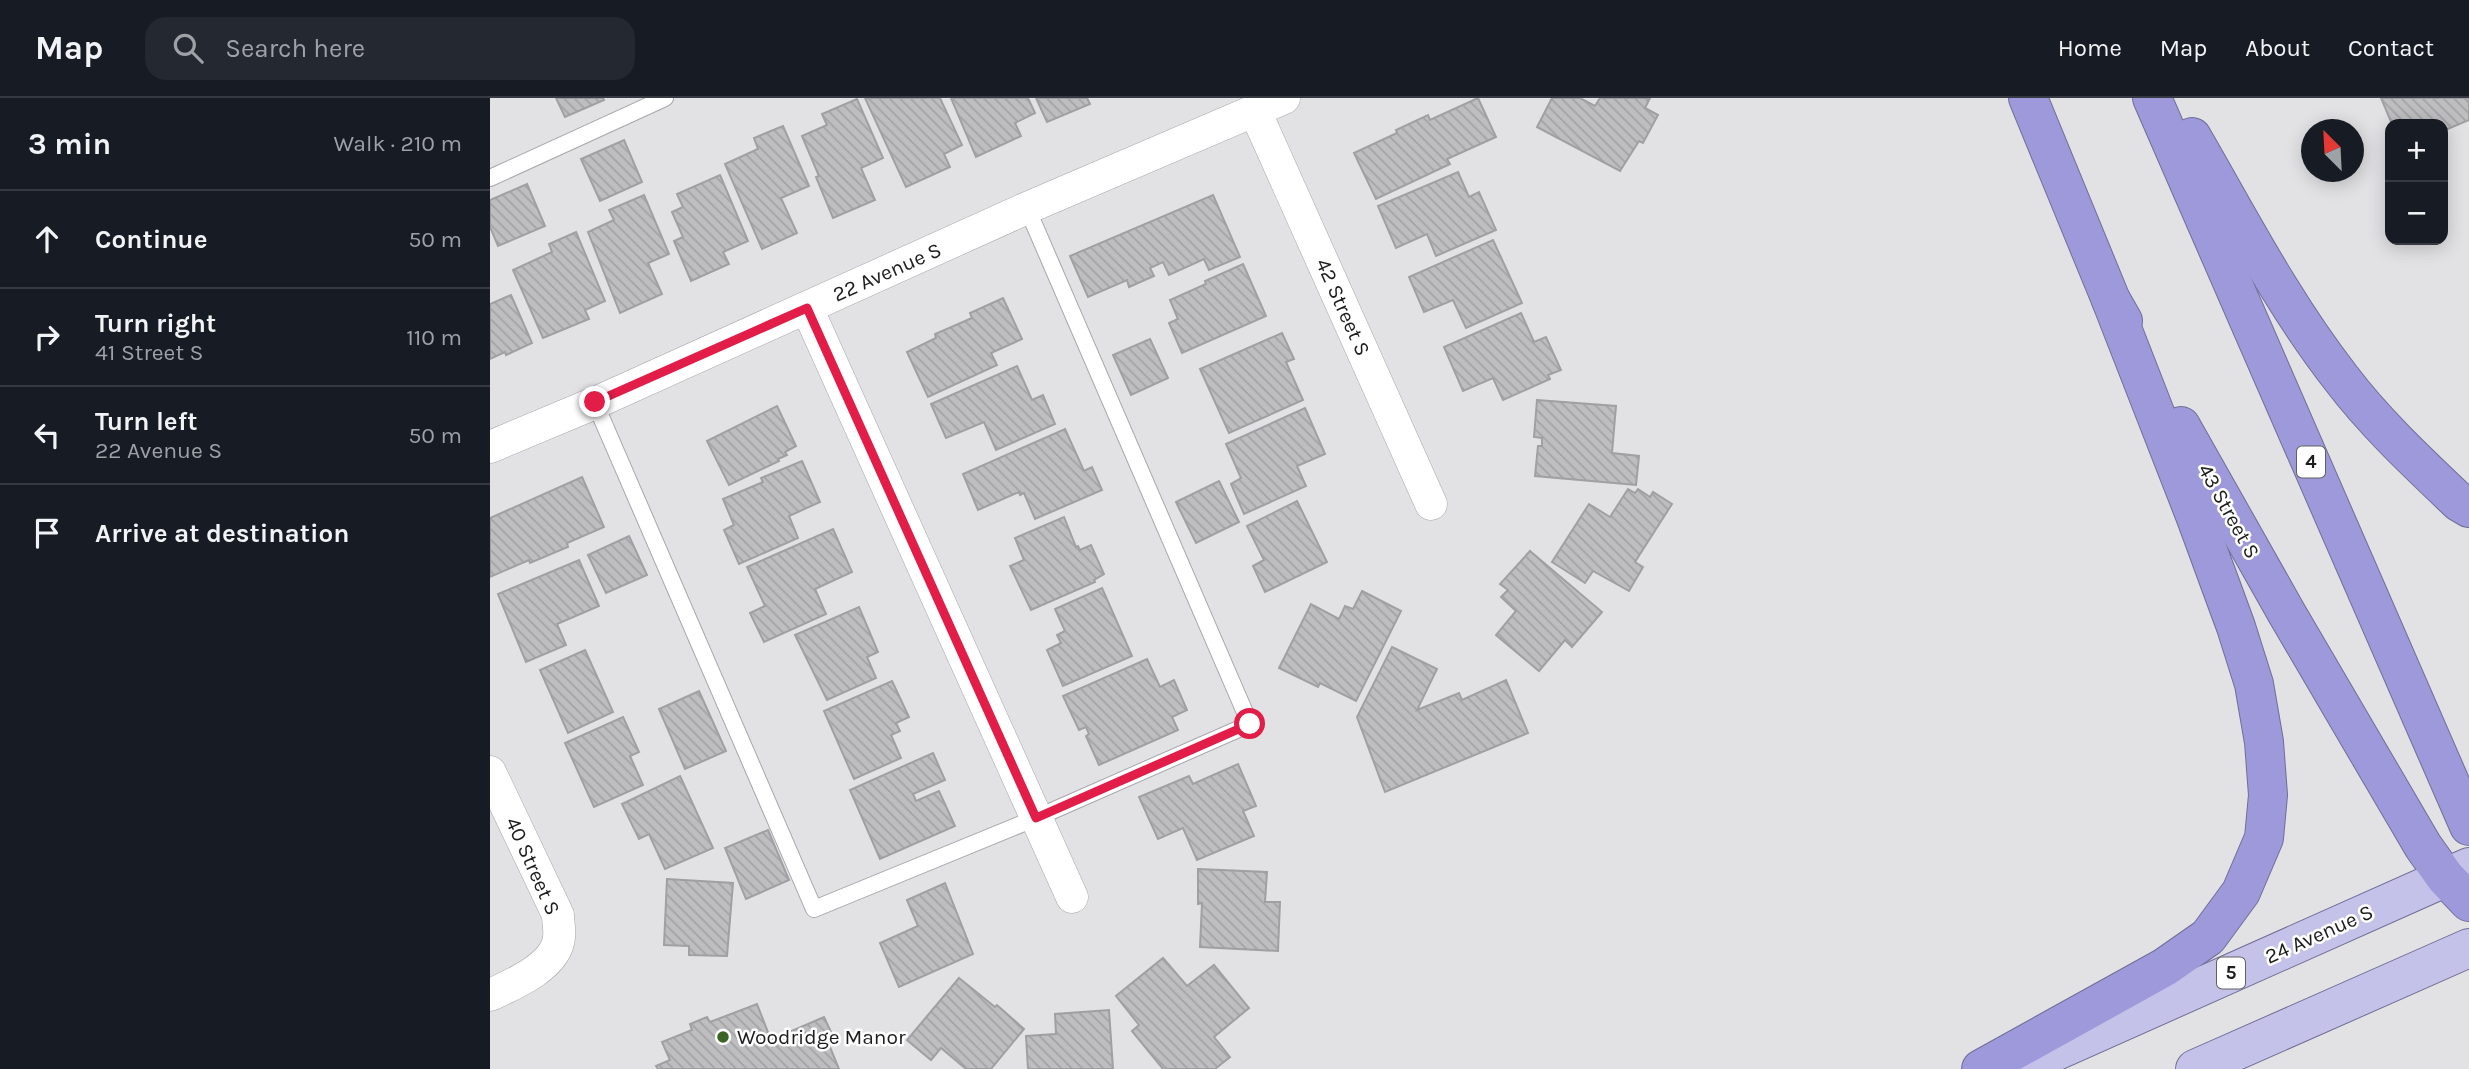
<!DOCTYPE html>
<html lang="en">
<head>
<meta charset="utf-8">
<style>
  body { margin:0; font-family:Karla,sans-serif; background:#242831; color:#f1f3f6 }
  .controls { position:absolute; right:21px; top:21px; display:grid; overflow:hidden; border-radius:14px; box-shadow:0 4px 18px #0003 }
  .controls button { width:63px; height:63px; display:grid; place-items:center; padding:0; border:0; border-bottom:2px solid #363941; background:#171b24; color:#f1f3f6; font:35px sans-serif }
  .compass { position:absolute; left:1811px; top:21px; width:63px; height:63px; border-radius:50%; background:#171b24; box-shadow:0 4px 18px #0003; rotate:336deg }
  .stop { position:absolute; width:21px; height:21px; margin:-16px; border:5px solid #e11d48; border-radius:50%; background:#fff }
  .stop.end { background:#e11d48; border-color:#fff; box-shadow:0 2px 7px #0008 }
  .list { margin:0; padding:0; list-style:none }
  h2 { display:flex; justify-content:space-between; align-items:center; height:91px; margin:0; padding:0 28px; font-size:30px }
  h2 small { font-size:23px; font-weight:400; color:#9ea1a6 }
  .list li { display:grid; grid-template-columns:46px 1fr auto; gap:21px; align-items:center; box-sizing:border-box; height:98px; padding:0 28px; border-top:2px solid #363941 }
  .list b { display:block; font-size:26px; white-space:nowrap }
  .list p { margin:0; font-size:23px; white-space:nowrap; color:#9ea1a6 }
  .list em { font-size:23px; font-style:normal; color:#9ea1a6 }
  .icon { flex:none; width:38px; height:38px; fill:none; stroke:currentColor; stroke-width:2; stroke-linecap:round; stroke-linejoin:round }
  .map { position:relative; flex:none; width:1979px; height:971px; overflow:hidden }
  header { display:flex; align-items:center; gap:42px; box-sizing:border-box; height:98px; padding:0 35px; background:#171b24; border-bottom:2px solid #363941 }
  header strong { font-size:33px }
  nav { display:flex; gap:38px; margin-inline-start:auto; font-size:24px }
  .search { width:490px; height:63px; background:#242831; display:flex; align-items:center; gap:18px; box-sizing:border-box; padding:0 24px; border-radius:21px; color:#9ea1a6; font-size:26px }
  main { display:flex }
  aside { flex:1; background:#171b24 }
  .map>svg:first-child { display:block }
  .building { fill:url(#building-back-hatch); stroke:#a0a0a3; stroke-width:2 }
  .lines { fill:none; stroke-linecap:round; stroke-linejoin:round }
  .lane-casing { stroke:#a7a7ab; stroke-width:18 }
  .street-casing { stroke:#a7a7ab; stroke-width:33 }
  .primary-casing { stroke:#706e98; stroke-width:40 }
  .highway-casing { stroke:#706e98; stroke-width:40 }
  .lane { stroke:#fff; stroke-width:16 }
  .street { stroke:#fff; stroke-width:32 }
  .primary { stroke:#c4c2e9; stroke-width:38 }
  .highway { stroke:#9d99da; stroke-width:38 }
  .route { stroke:#e11d48; stroke-width:9 }
  .poi-dot { fill:#3a6522; stroke:#fff; stroke-width:2.5 }
  .labels { text-anchor:middle; dominant-baseline:central; stroke-width:5; stroke-linejoin:round; paint-order:stroke }
  .shield { fill:#fff; stroke:#616162; stroke-width:2 }
  .shield-label { font-size:19px; font-weight:bold; fill:#1d1d1e }
  .street-label { font-size:21px; fill:#1d1d1e; stroke:#fff }
  .poi-label { font-size:21px; fill:#1d1d1e; stroke:#fff; text-anchor:start }
</style>
</head>
<body>
<header>
<strong>Map</strong>
<div class="search"><svg class="icon" aria-label="search" viewBox="0 0 24 24"><circle cx="10" cy="10" r="6"/><path d="M15 15l6 6"/></svg>Search here</div>
<nav><a>Home</a><a>Map</a><a>About</a><a>Contact</a></nav>
</header>
<main>
<aside>
<h2>3 min<small>Walk · 210 m</small></h2>
<ul class="list">
<li><svg class="icon" aria-label="ahead" viewBox="0 0 24 24"><path d="M12 20V5M6 11l6-6 6 6"/></svg><div><b>Continue</b></div><em>50 m</em></li>
<li><svg class="icon" aria-label="right" viewBox="0 0 24 24"><path d="M7 20v-9h11M14 6l5 5-5 5"/></svg><div><b>Turn right</b><p>41 Street S</p></div><em>110 m</em></li>
<li><svg class="icon" aria-label="left" viewBox="0 0 24 24"><path d="M17 20v-9H6M10 6l-5 5 5 5"/></svg><div><b>Turn left</b><p>22 Avenue S</p></div><em>50 m</em></li>
<li><svg class="icon" aria-label="arrive" viewBox="0 0 24 24"><path d="M6 21V4h12l-3 4 3 4H6"/></svg><div><b>Arrive at destination</b></div></li>
</ul>
</aside>
<div class="map">
<svg width="1979" height="971" viewBox="0 0 1979 971">
  <defs>
    <pattern id="building-back-hatch" width="6" height="6" patternUnits="userSpaceOnUse" patternTransform="scale(1.75)"><rect width="6" height="6" fill="#bebec1"/><path d="M-1 5l2 2M0 0l6 6M5-1l2 2" fill="none" stroke="#a3a3a5"/></pattern>
  </defs>
  <rect width="100%" height="100%" fill="#e2e2e5"/>
  <g class="building">
    <polygon points="66,0 113,0 114,2 75,19"/>
    <polygon points="375,0 450,0 472,47 454,56 460,69 416,89"/>
    <polygon points="461,0 538,0 545,15 525,25 531,38 486,59"/>
    <polygon points="546,0 597,0 600,6 557,24"/>
    <polygon points="988,0 1006,39 957,61 960,66 886,101 864,55 907,35 906,32 938,17 940,22"/>
    <polygon points="1062,0 1090,0 1105,8 1110,0 1160,0 1155,10 1168,17 1153,45 1149,43 1130,73 1047,29"/>
    <polygon points="1891,0 1979,0 1979,22 1953,33 1953,26 1902,26"/>
    <polygon points="367,1 393,60 371,70 385,102 343,120 326,79 329,78 312,38 337,27 332,16"/>
    <polygon points="293,28 319,88 291,100 307,135 272,151 235,66 268,51 264,40"/>
    <polygon points="134,42 152,84 110,103 91,61"/>
    <polygon points="968,74 979,99 989,94 1006,132 946,158 937,136 906,150 888,108"/>
    <polygon points="230,77 258,143 233,154 239,166 201,183 184,143 193,139 182,114 193,109 187,96"/>
    <polygon points="37,86 55,128 8,148 0,129 0,102"/>
    <polygon points="154,97 179,156 158,165 172,196 130,215 98,134 124,122 119,112"/>
    <polygon points="723,97 750,159 719,172 714,161 679,177 673,164 660,170 664,178 639,189 637,182 598,199 580,158"/>
    <polygon points="86,134 115,203 95,212 99,221 53,240 23,172 62,154 59,146"/>
    <polygon points="1003,142 1032,205 976,230 963,202 934,214 919,179"/>
    <polygon points="753,166 776,218 692,255 679,225 688,221 680,202 716,186 715,183"/>
    <polygon points="21,197 42,245 16,257 15,254 0,261 0,206"/>
    <polygon points="513,200 532,241 501,255 507,267 438,299 417,254 446,240 445,236 482,220 480,215"/>
    <polygon points="1031,215 1044,244 1056,239 1071,272 1058,277 1060,281 1013,302 1003,280 973,293 954,249"/>
    <polygon points="792,235 804,261 796,264 813,302 739,335 710,271"/>
    <polygon points="660,241 678,280 641,297 623,257"/>
    <polygon points="527,268 542,302 553,297 565,326 506,352 494,324 456,340 441,306"/>
    <polygon points="1047,302 1126,308 1122,355 1149,358 1146,387 1045,378 1048,348 1052,348 1052,340 1044,339"/>
    <polygon points="287,308 306,348 295,354 297,357 288,361 289,363 239,387 217,343"/>
    <polygon points="815,310 835,356 807,368 816,388 754,416 741,386 751,380 736,346"/>
    <polygon points="575,331 594,373 602,369 612,392 545,421 534,395 530,397 529,394 488,412 473,376"/>
    <polygon points="312,363 330,404 299,418 308,440 249,466 234,432 244,427 233,401 273,384 271,380"/>
    <polygon points="92,379 114,429 77,445 78,449 40,465 39,462 0,479 0,420"/>
    <polygon points="729,383 749,424 706,445 686,404"/>
    <polygon points="1138,391 1145,395 1148,391 1160,399 1163,394 1182,406 1145,464 1153,469 1139,493 1103,473 1095,485 1062,464 1099,406 1120,419"/>
    <polygon points="807,403 837,464 775,494 763,468 774,462 757,428"/>
    <polygon points="574,419 586,449 588,448 590,452 601,447 614,476 604,482 605,484 541,512 520,468 534,462 525,440"/>
    <polygon points="343,431 362,474 325,491 336,516 274,544 260,515 275,508 257,469"/>
    <polygon points="139,438 157,477 116,495 98,457"/>
    <polygon points="1040,453 1112,514 1082,549 1075,542 1049,573 1006,537 1026,513 1011,499 1018,492 1010,486"/>
    <polygon points="89,462 109,508 67,526 76,547 36,564 8,496"/>
    <polygon points="612,490 642,558 573,588 557,552 571,545 567,537 575,533 565,511"/>
    <polygon points="872,493 911,513 866,603 830,585 828,589 789,570 821,506 849,521 855,508 863,511"/>
    <polygon points="369,509 388,554 377,559 386,580 337,602 305,537"/>
    <polygon points="902,549 947,571 927,612 969,595 972,602 1016,582 1038,635 895,694 867,619"/>
    <polygon points="95,552 123,614 78,635 50,572"/>
    <polygon points="657,561 670,589 684,582 697,612 682,619 688,632 609,667 596,638 599,636 596,629 589,632 573,598"/>
    <polygon points="402,583 419,619 406,625 410,633 401,637 411,660 364,681 334,613"/>
    <polygon points="209,593 236,653 195,671 169,611"/>
    <polygon points="133,619 149,654 140,658 153,687 104,709 75,645"/>
    <polygon points="443,655 455,682 423,696 426,703 449,693 465,728 390,761 360,692"/>
    <polygon points="748,666 766,708 753,713 764,738 707,762 693,730 668,741 649,699 699,678 703,686"/>
    <polygon points="190,678 223,750 175,771 159,736 149,741 132,706"/>
    <polygon points="278,732 299,782 256,801 235,750"/>
    <polygon points="708,771 777,774 775,804 790,804 788,853 710,849 712,805 708,806"/>
    <polygon points="177,781 243,785 237,858 199,857 199,848 174,847"/>
    <polygon points="455,785 483,856 409,889 390,845 428,828 417,802"/>
    <polygon points="673,860 697,888 724,867 759,910 724,939 740,959 725,971 673,971 642,933 649,927 626,898"/>
    <polygon points="469,880 505,909 507,907 534,931 501,971 476,971 451,950 441,962 417,942"/>
    <polygon points="267,906 281,942 334,919 341,934 335,937 349,971 168,971 166,968 180,962 172,944 202,932 200,926 217,919 220,924"/>
    <polygon points="619,912 623,971 538,971 536,938 566,936 565,916"/>
  </g>
  <g class="lines">
    <g class="lane-casing">
      <g id="lane">
        <polyline points="0,80 175,0"/>
        <polyline points="105,305 324,811 546,720 760,626 537,110"/>
      </g>
    </g>
    <g class="street-casing">
      <g id="street">
        <polyline points="765,13 941,406"/>
        <polyline points="317,210 582,799"/>
        <polyline points="0,349 105,305 537,110 794,0"/>
        <path d="M0,674L68,817C68,824 70,832 69,839C67,868 22,887 0,897"/>
      </g>
    </g>
    <g class="primary-casing">
      <g id="primary">
        <polyline points="1526,971 1979,769"/>
        <polyline points="1705,971 1979,850"/>
      </g>
    </g>
    <g class="highway-casing">
      <g id="highway">
        <polyline points="1538,0 1621,202 1633,223"/>
        <polyline points="1662,0 1979,728"/>
        <path d="M1702,39C1749,120 1793,206 1851,280C1885,325 1928,365 1969,404L1979,410"/>
        <polyline points="1691,328 1796,514 1933,748 1955,779 1979,804"/>
        <polyline points="1491,971 1675,869 1718,839 1751,794 1774,740 1778,697 1774,644 1764,586 1746,529 1706,420 1621,202"/>
      </g>
    </g>
    <use href="#lane" class="lane"/>
    <use href="#street" class="street"/>
    <use href="#primary" class="primary"/>
    <use href="#highway" class="highway"/>
  </g>
  <g class="lines">
    <polyline class="route" points="105,304 317,210 546,720 760,626"/>
  </g>
  <circle class="poi-dot" cx="233" cy="939" r="7"/>
  <g class="labels">
    <g class="shield">
      <rect x="1807" y="348.5" width="28" height="31" rx="5"/>
      <rect x="1727" y="859.5" width="28" height="31" rx="5"/>
    </g>
    <g class="shield-label">
      <text x="1821" y="364">4</text>
      <text x="1741" y="875">5</text>
    </g>
    <g class="street-label">
      <text transform="translate(397 174) rotate(-24)">22 Avenue S</text>
      <text transform="translate(853 209) rotate(66)">42 Street S</text>
      <text transform="translate(1739 413) rotate(61)">43 Street S</text>
      <text transform="translate(43 768) rotate(66)">40 Street S</text>
      <text transform="translate(1829 836) rotate(-24)">24 Avenue S</text>
    </g>
    <g class="poi-label">
      <text x="247" y="939">Woodridge Manor</text>
    </g>
  </g>
</svg>
<div class="controls">
<button>+</button>
<button>−</button>
</div>
<svg class="compass" viewBox="-18 -18 36 36"><path d="M0-13l5 13h-10z" fill="#e53935"/><path d="M0 13l5-13h-10z" fill="#9ea1a6"/></svg>
<div class="stop" style="left:760px;top:626px"></div>
<div class="stop end" style="left:105px;top:304px"></div>
</div>
</main>
</body>
</html>
